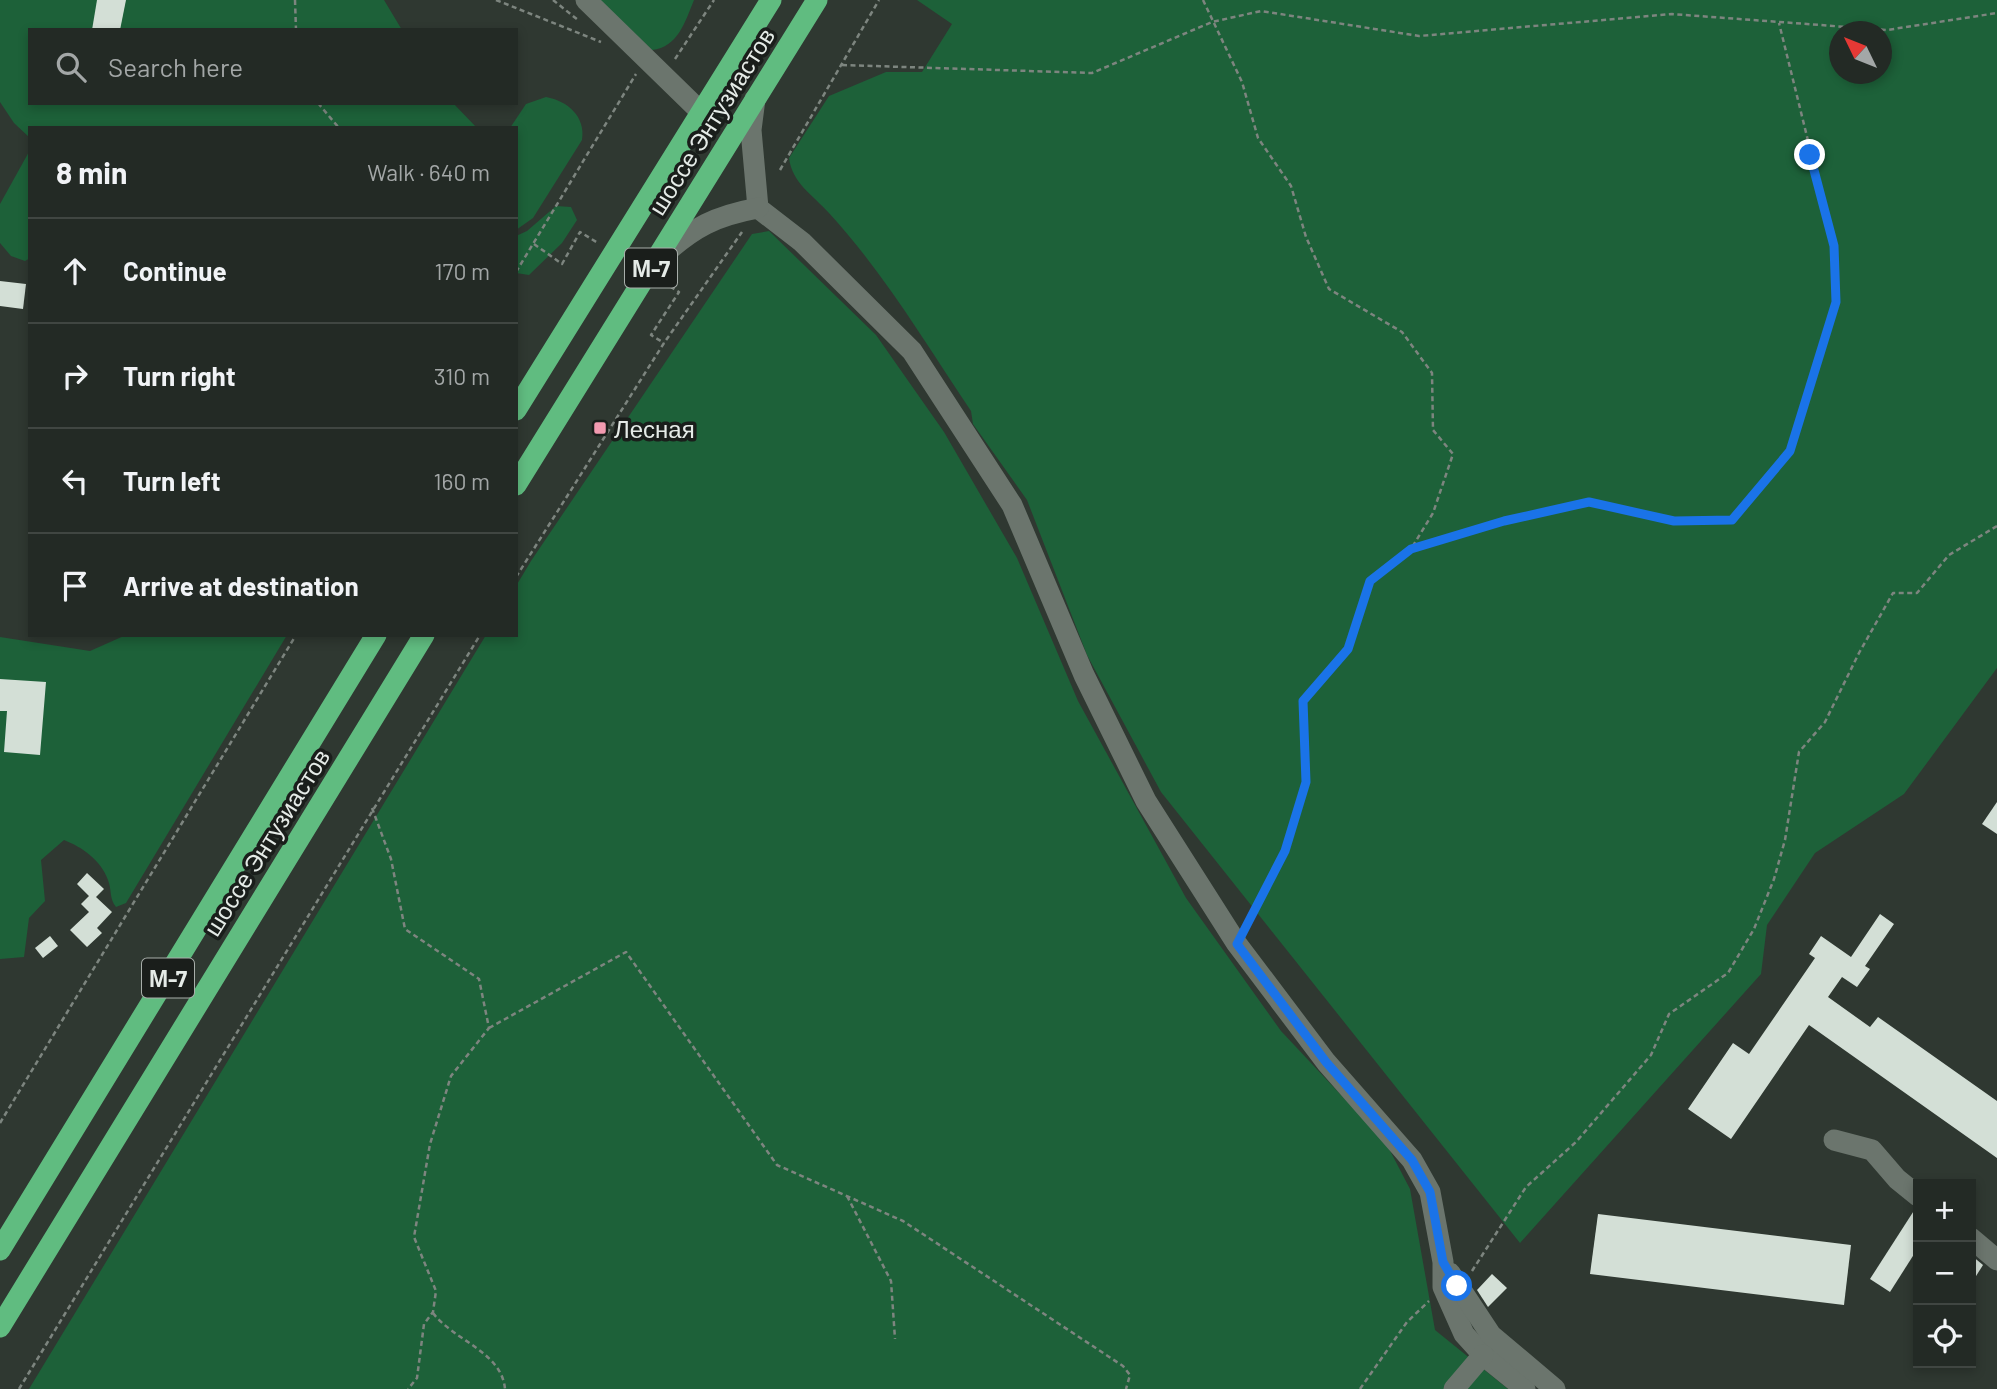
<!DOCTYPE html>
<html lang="en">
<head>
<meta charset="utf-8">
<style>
  body { margin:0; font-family:Barlow,sans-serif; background:#2f3632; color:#f1f3f6 }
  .controls { position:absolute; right:21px; bottom:21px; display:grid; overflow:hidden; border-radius:0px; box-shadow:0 4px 10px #0003 }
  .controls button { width:63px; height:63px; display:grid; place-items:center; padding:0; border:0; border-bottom:2px solid #404642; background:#232a25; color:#f1f3f6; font:35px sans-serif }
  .compass { position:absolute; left:1829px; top:21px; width:63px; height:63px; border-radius:50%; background:#232a25; box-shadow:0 4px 10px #0003; rotate:313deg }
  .stop { position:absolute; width:21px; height:21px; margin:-16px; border:5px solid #1a73e8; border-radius:50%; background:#fff }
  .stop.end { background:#1a73e8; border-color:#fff; box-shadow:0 2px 7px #0008 }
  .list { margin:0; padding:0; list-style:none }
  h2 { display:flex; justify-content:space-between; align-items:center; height:91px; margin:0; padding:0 28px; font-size:30px }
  h2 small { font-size:23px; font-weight:400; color:#a3a7a7 }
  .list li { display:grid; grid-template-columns:46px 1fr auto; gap:21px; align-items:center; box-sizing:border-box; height:105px; padding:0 28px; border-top:2px solid #404642 }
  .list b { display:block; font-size:26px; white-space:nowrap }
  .list em { font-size:23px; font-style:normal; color:#a3a7a7 }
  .icon { flex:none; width:38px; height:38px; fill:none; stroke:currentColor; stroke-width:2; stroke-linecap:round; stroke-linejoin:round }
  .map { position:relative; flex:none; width:1997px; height:1389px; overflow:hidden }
  .search { position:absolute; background:#232a25; box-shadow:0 4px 10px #0003; left:28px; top:28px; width:490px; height:77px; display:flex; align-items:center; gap:18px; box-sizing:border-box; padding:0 24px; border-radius:0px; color:#a3a7a7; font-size:26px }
  .panel { position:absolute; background:#232a25; box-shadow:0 4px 10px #0003; left:28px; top:126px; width:490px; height:511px; border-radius:0px }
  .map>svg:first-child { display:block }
  .green { fill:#1d6139; fill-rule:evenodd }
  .building { fill:#d3dfd6 }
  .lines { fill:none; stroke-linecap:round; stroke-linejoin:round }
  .path { stroke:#7d857f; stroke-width:2.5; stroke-dasharray:5 3.5; stroke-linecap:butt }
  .minor { stroke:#6b756d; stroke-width:21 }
  .highway { stroke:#60bc80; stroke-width:21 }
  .route { stroke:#1a73e8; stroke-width:9 }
  .poi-dot { fill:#f29ab0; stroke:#1a1e1b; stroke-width:2.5 }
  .labels { text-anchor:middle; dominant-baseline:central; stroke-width:7; stroke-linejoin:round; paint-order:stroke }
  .shield { fill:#1a1e1b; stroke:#a8aeaa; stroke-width:2 }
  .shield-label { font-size:23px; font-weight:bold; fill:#e5ebe7 }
  .street-label { font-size:24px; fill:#e5ebe7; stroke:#1a1e1b }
  .poi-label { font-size:24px; fill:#e5ebe7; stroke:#1a1e1b; text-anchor:start }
</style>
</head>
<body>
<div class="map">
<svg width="1997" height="1389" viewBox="0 0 1997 1389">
  <rect width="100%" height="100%" fill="#2f3831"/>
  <g class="green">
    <polygon points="0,0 384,0 402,30 30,30 30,103 453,103 477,128 30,128 30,138 14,123 0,102"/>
    <path d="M599,0H694C685,22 678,47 652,50Z"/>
    <path d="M917,0H1997V668L1904,794L1815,853L1767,925L1761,974L1520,1243L1161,792L1087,655L1027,500L973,424L971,411C926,344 884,273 829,213C813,195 792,183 789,158L829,96L886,72H922L952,24ZM1840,32H1882V74H1840Z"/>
    <path d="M546,97C568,101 586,117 582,140L533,218L516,230V128H510L526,104Z"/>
    <polygon points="30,150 30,258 25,261 11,256 0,243 0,204"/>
    <polygon points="556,206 571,207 577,220 562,243 529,275 516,273 516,236 527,231"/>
    <polygon points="769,231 876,335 944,432 1017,558 1078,701 1186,898 1281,1031 1386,1143 1410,1189 1435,1330 1508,1389 29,1389 486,635 516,635 516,586 531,561 752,234"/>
    <path d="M126,635H287L126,903L116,907C109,898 112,890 108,880C101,860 82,847 64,840L41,860L45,901L29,918L24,957L0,959V637L90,651Z"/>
  </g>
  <g class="building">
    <polygon points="97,0 126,0 120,30 92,30"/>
    <polygon points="0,281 26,284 23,309 0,306"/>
    <polygon points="0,679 46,682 40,755 4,752 7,711 0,711"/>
    <polygon points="1997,802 1997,834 1982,824"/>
    <polygon points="87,873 104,889 96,897 112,912 97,928 102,933 87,947 70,930 89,912 81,904 89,896 77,884"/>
    <polygon points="1880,914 1894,924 1865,966 1870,969 1857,987 1842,977 1828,997 1870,1027 1878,1017 1997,1101 1997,1158 1809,1025 1731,1139 1688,1109 1733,1043 1749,1054 1815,958 1809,954 1821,936 1851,957"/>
    <polygon points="50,936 58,946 43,958 35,948"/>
    <polygon points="1915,1209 1918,1209 1918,1248 1890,1292 1870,1279"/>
    <polygon points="1598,1214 1851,1245 1844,1305 1590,1274"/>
    <polygon points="1971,1255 1983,1265 1971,1284"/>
    <polygon points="1492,1274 1507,1288 1488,1307 1477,1290"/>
  </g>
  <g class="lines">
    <g class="path">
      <polyline points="295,0 296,30"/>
      <polyline points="496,0 601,42"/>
      <polyline points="553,0 578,20"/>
      <polyline points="1203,0 1242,82 1258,138 1291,186 1306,237 1329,289 1402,332 1432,373 1433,430 1453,454 1433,513 1411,549 1370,581 1347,649 1303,701 1306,782 1285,851 1246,925"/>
      <polyline points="675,59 714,0"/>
      <polyline points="842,65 1092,73 1212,22 1261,11 1419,36 1672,14 1887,30 1997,13"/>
      <polyline points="318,103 339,128"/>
      <polyline points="780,170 879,0"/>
      <polyline points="534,244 562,264 580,232 598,243"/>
      <polyline points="516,272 636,74"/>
      <polyline points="663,282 679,292 651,335 664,343"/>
      <polyline points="1411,549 1504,521 1589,502 1674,521 1732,520 1790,451 1836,302 1834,246 1779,23"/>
      <polyline points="516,577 664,343 742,232"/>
      <polyline points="372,808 391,859 405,929 479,979 489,1028 451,1076 430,1144 414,1237 436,1291 433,1312 424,1324 417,1378 408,1389"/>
      <polyline points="489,1028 626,952 777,1165 903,1221 1123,1366 1130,1375 1126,1389"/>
      <polyline points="0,1123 296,635"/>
      <polyline points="847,1196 891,1281 895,1339"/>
      <polyline points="1472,1271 1526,1187 1576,1142 1651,1055 1669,1014 1728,973 1754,929 1774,879 1785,840 1799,752 1825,722 1859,653 1893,593 1917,593 1949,555 1997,526"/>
      <path d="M433,1313C453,1340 502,1352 505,1389"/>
      <polyline points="19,1389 480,635"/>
      <polyline points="1360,1389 1407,1322 1429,1301"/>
    </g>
    <g class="minor">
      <polyline points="586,0 703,114"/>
      <polyline points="755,99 751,130 758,208 802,242 912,351 1012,505 1084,675 1146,801 1237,944 1326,1062 1412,1160 1430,1192 1443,1262 1443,1287 1464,1334 1483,1355 1525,1389"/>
      <path d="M662,256C694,227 715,216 758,208"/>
      <polyline points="1834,1140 1872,1150 1897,1179 1918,1196"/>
      <polyline points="1971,1238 1997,1260"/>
      <polyline points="1450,1273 1491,1335 1555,1389"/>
      <polyline points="1454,1389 1483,1355"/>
    </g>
    <g class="highway">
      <polyline points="516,410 771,0"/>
      <polyline points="516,485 817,0"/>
      <polyline points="0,1250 376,635"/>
      <polyline points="0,1327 424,635"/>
    </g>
  </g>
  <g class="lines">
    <polyline class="route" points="1457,1286 1443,1262 1430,1192 1412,1160 1326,1062 1237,944 1285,851 1306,782 1303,701 1348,649 1370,581 1411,549 1504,521 1589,502 1674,521 1732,520 1790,451 1836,302 1834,246 1810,155"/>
  </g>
  <rect class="poi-dot" x="593" y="421" width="14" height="14" rx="3.5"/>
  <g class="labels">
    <g class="shield">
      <rect x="625" y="248.5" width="52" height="39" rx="5"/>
      <rect x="142" y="958.5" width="52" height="39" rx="5"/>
    </g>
    <g class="shield-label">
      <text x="651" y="268">М-7</text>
      <text x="168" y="978">М-7</text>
    </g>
    <g class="street-label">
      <text transform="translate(711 121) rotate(-58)">шоссе Энтузиастов</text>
      <text transform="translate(266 842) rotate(-58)">шоссе Энтузиастов</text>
    </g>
    <g class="poi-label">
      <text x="614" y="428">Лесная</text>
    </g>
  </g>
</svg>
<div class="controls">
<button>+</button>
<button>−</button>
<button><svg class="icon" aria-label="locate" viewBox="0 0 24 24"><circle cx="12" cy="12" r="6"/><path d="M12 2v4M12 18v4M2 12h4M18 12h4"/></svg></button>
</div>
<svg class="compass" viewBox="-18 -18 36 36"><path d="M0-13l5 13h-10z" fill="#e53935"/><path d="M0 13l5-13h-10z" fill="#a3a7a7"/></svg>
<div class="stop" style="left:1457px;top:1286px"></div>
<div class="stop end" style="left:1810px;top:155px"></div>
<div class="search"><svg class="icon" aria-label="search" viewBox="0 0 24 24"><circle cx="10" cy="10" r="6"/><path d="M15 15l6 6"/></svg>Search here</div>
<section class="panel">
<h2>8 min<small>Walk · 640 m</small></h2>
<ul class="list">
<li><svg class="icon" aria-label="ahead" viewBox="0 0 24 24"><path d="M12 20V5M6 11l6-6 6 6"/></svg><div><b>Continue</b></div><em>170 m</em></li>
<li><svg class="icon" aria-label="right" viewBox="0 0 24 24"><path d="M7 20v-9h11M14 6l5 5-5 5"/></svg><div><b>Turn right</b></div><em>310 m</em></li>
<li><svg class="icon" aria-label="left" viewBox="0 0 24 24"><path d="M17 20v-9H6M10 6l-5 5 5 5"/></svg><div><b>Turn left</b></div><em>160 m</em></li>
<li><svg class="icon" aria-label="arrive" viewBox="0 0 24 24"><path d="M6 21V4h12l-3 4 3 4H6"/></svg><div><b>Arrive at destination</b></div></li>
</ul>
</section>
</div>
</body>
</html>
